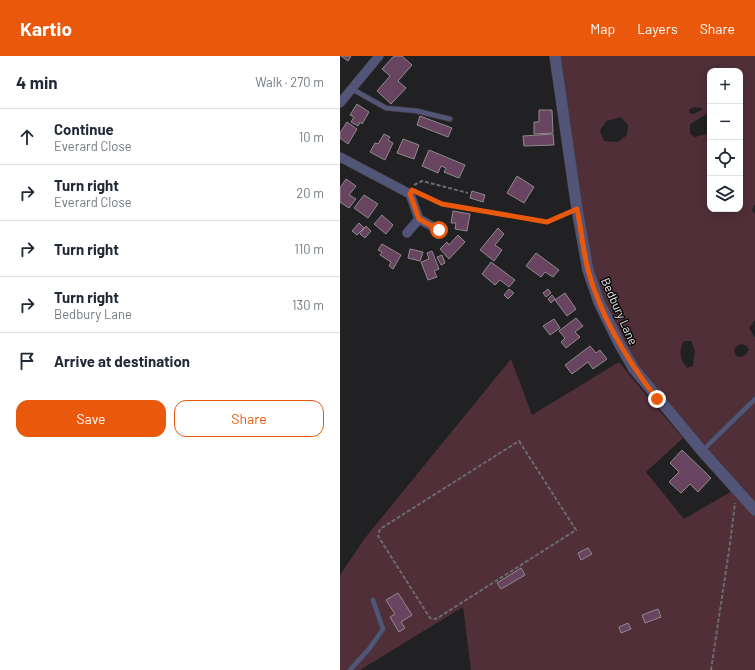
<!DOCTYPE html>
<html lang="en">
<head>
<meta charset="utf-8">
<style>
  body { margin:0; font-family:Barlow,sans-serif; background:#f2f2f3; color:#1f2937 }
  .controls { position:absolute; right:12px; top:12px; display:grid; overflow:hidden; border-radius:8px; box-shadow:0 2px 10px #0003 }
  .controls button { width:36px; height:36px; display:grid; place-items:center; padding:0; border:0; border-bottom:1px solid #e0e1e3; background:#fff; color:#1f2937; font:20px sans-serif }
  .stop { position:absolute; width:12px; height:12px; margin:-9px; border:3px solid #ea580c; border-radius:50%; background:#fff }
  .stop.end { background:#ea580c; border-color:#fff; box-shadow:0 1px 4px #0008 }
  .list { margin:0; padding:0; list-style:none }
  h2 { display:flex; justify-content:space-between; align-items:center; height:52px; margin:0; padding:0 16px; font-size:17px }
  h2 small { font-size:13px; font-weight:400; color:#747a83 }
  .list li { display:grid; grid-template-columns:26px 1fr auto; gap:12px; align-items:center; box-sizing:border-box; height:56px; padding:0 16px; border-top:1px solid #e0e1e3 }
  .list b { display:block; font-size:15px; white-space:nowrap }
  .list p { margin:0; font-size:13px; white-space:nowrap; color:#747a83 }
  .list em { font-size:13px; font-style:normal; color:#747a83 }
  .actions { display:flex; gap:8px; padding:12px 16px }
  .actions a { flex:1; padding:9px 0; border:1px solid #ea580c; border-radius:12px; text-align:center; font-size:14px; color:#ea580c }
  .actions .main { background:#ea580c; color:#fff }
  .icon { flex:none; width:22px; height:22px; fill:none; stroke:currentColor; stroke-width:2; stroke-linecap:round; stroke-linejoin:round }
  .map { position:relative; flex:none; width:415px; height:614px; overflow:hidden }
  header { display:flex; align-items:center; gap:24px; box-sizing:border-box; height:56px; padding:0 20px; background:#ea580c; color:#fff }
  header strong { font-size:19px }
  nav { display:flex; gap:22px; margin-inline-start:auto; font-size:14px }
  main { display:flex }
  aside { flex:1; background:#fff }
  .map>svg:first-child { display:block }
  .green { fill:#512f38; fill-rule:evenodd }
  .building { fill:#684460; stroke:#8e8b8d }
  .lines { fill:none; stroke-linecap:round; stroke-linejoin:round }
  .service-casing { stroke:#3d3c3e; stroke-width:6 }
  .minor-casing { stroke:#3d3c3e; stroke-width:10 }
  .tertiary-casing { stroke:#3d3c3e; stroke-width:12 }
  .path { stroke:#6b6a6c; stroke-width:2; stroke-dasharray:4 2; stroke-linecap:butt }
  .service { stroke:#525578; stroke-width:4.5 }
  .minor { stroke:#525578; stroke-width:9 }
  .tertiary { stroke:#525578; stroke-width:11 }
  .route { stroke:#ea580c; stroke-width:5 }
  .labels { text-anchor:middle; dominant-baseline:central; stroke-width:3; stroke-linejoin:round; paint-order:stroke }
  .street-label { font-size:12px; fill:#e9e8ea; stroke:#0a0a0b }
</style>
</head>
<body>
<header>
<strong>Kartio</strong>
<nav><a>Map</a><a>Layers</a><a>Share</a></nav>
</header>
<main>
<aside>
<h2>4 min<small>Walk · 270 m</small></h2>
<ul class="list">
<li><svg class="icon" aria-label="ahead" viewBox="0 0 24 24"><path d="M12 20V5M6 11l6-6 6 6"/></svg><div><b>Continue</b><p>Everard Close</p></div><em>10 m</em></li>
<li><svg class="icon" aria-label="right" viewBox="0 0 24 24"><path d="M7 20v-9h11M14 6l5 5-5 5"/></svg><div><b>Turn right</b><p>Everard Close</p></div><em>20 m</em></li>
<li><svg class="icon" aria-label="right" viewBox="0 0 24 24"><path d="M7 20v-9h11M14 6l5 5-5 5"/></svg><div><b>Turn right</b></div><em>110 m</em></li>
<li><svg class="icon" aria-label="right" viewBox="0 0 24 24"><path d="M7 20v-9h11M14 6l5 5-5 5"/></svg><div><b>Turn right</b><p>Bedbury Lane</p></div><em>130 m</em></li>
<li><svg class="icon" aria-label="arrive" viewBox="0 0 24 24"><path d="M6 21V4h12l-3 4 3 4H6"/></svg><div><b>Arrive at destination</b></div></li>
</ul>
<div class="actions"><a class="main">Save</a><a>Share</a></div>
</aside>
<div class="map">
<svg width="415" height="614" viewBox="0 0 415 614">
  <rect width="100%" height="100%" fill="#212022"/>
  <g class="green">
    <path d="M218,0H415V148L412,154L415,158V264L409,272L415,282V448L320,340L281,286L252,212ZM370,15H400V153H370V77L355,81L350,78V68L370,56ZM354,51L362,52V54L353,58L349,57L350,53ZM281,61L288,69L287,79L278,86L264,85L260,75L266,65ZM344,285H351L355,295L353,310L347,312C340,304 338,294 344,285ZM402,288L407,290L409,294L405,299L400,301L396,300L394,294L397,290Z"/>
    <polygon points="171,303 192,359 279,306 311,345 343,382 306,416 344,463 392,435 415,458 415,614 131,614 123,551 20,614 0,614 0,519 25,482"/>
  </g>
  <g class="building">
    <polygon points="1,0 11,0 8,5"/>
    <polygon points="54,0 62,0 72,9 58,25 66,32 51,48 37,35 50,20 42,13"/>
    <polygon points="17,48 29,56 22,68 20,66 18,70 11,66 14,61 10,59"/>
    <polygon points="199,54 212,54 213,77 194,78 194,66 199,66"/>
    <polygon points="80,60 112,72 108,81 77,69"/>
    <polygon points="7,66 17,73 8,88 0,82 0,77"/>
    <polygon points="44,78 50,81 48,84 53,87 45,104 30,96 35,87 38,88"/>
    <polygon points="213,78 214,89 184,90 183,80"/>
    <polygon points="63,83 79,89 74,103 57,97"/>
    <polygon points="89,94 125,109 119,122 104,116 106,112 101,110 98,117 82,110"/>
    <polygon points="177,120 194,131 184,147 167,137"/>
    <polygon points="6,123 16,130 9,139 16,143 9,152 0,146 0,132"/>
    <polygon points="132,135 145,139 143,146 130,142"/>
    <polygon points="24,139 38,148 28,162 14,152"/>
    <polygon points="113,155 130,158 127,175 115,173 116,167 111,167"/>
    <polygon points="42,159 53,169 46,178 34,168"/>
    <polygon points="19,167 24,172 17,179 12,175"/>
    <polygon points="26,170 31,175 25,182 20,178"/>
    <polygon points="158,172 164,178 155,189 162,194 154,205 140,194"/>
    <polygon points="118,179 125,186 109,203 100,193 107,186 109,189"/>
    <polygon points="42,188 61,199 53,213 49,210 51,206 40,199 42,196 38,194"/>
    <polygon points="70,193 83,196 80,205 68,202"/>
    <polygon points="92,195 99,213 94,215 97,221 88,224 81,206 89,203 87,197"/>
    <polygon points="196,197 219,214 213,221 205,216 201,221 186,210"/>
    <polygon points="102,199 105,207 101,209 97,201"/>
    <polygon points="151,206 175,224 169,231 160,224 155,229 142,218"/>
    <polygon points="169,233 174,237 168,243 164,239"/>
    <polygon points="208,233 211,237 206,241 203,237"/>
    <polygon points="225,237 236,253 227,260 215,244"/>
    <polygon points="212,239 215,243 211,247 208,243"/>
    <polygon points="236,262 243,270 235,276 240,281 226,292 221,286 225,282 219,275"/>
    <polygon points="214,263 220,272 210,279 203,270"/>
    <polygon points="250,290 256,297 260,294 267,303 253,313 248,306 232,318 225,309"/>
    <polygon points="342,394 371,422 358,436 350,428 341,437 329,426 339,416 330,407"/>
    <polygon points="248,492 252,498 241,504 238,497"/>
    <polygon points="181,512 185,519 161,533 157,527"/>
    <polygon points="58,537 72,559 61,566 65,572 59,576 50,561 55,558 46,544"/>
    <polygon points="318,553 321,561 305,567 302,559"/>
    <polygon points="288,567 291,573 281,577 279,571"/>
  </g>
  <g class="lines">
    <g class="service-casing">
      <g id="service">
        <polyline points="12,33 46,52 77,55 110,63"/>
        <polyline points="362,395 415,343"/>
        <polyline points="10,614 29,593 43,573 33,544"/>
      </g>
    </g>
    <g class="minor-casing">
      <g id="minor">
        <polyline points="0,47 39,0"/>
        <polyline points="0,101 70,138 79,163 99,174"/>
        <polyline points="67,177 79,163"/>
      </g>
    </g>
    <g class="tertiary-casing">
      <polyline id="tertiary" points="215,0 237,153 248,214 259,246 279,287 294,313 362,395 415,454"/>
    </g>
    <g class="path">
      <polyline points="74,129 82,125 128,137"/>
      <polyline points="81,138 102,148 207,166 229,157"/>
      <polygon points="179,385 236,474 96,563 90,562 38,480 40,473"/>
      <polyline points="371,614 390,488 395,447"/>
    </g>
    <use href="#service" class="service"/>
    <use href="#minor" class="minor"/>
    <use href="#tertiary" class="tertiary"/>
  </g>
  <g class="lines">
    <path class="route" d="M99,174L79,163L70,138L72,134L102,148L207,166L237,153C241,173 243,194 248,214C261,262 287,304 317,343"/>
  </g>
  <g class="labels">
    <g class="street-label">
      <text transform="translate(280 255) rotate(66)">Bedbury Lane</text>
    </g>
  </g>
</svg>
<div class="controls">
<button>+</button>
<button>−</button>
<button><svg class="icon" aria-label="locate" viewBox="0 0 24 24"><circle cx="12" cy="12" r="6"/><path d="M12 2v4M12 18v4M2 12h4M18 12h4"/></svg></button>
<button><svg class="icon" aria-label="layers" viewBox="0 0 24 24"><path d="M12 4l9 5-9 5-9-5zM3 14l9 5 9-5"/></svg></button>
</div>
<div class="stop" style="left:99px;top:174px"></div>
<div class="stop end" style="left:317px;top:343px"></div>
</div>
</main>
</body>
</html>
